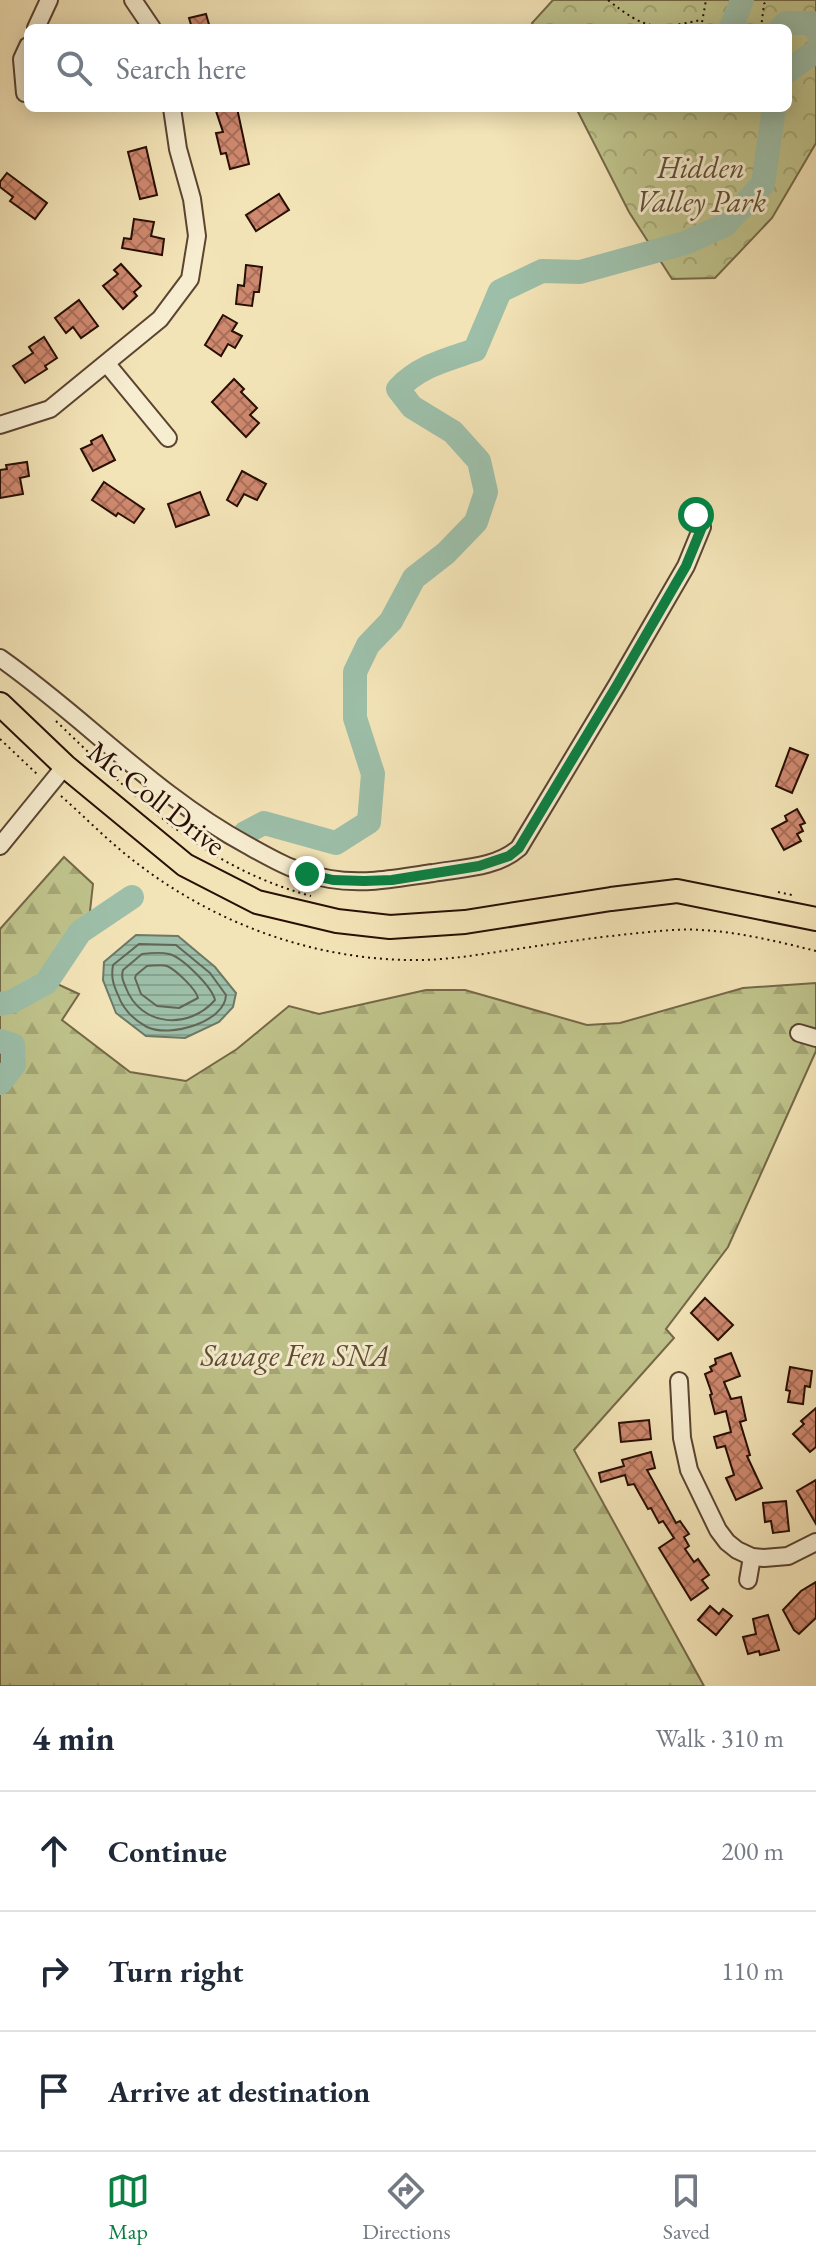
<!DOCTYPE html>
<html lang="en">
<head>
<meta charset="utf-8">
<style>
  body { margin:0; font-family:"EB Garamond",serif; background:#f2f2f3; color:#1f2937 }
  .stop { position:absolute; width:24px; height:24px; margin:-18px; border:6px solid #0b8043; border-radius:50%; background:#fff }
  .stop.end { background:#0b8043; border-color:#fff; box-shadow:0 2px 8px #0008 }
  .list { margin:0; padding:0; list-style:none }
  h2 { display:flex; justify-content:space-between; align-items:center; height:104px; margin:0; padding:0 32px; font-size:34px }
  h2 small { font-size:26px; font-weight:400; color:#747a83 }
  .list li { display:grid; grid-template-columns:52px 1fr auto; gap:24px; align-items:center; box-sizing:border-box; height:120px; padding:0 32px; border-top:2px solid #e0e1e3 }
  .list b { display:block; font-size:30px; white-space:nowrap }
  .list em { font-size:26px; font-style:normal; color:#747a83 }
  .icon { flex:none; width:44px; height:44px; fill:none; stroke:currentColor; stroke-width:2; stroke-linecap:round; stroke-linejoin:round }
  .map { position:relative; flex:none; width:816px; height:1686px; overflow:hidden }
  .search { position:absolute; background:#fff; box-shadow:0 4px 20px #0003; left:24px; right:24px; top:24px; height:88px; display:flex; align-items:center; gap:20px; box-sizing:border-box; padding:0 28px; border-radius:12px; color:#747a83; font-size:30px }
  .sheet { height:464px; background:#fff }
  nav { display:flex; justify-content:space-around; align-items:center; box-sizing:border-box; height:112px; border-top:2px solid #e0e1e3; background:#fff; font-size:22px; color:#747a83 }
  nav a { display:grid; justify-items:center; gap:4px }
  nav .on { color:#0b8043 }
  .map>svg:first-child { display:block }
  .forest { fill:url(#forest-firs); stroke:#746848; stroke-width:2 }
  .park { fill:url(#park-crowns); stroke:#746848; stroke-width:2 }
  .water { fill:url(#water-rules); stroke:#6e7867; stroke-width:2 }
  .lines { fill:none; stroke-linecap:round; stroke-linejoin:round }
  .shore { stroke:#626656; stroke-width:2 }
  .river { stroke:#9dbfa9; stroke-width:24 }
  .building { fill:url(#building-cross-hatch); stroke:#280e04; stroke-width:2 }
  .minor-casing { stroke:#5b4431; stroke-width:20 }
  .major-casing { stroke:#280e04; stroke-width:26 }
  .path { stroke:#280e04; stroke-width:2; stroke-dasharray:2 4; stroke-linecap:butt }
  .minor { stroke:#f7edd0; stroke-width:16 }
  .major { stroke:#f3e4b7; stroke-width:22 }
  .route { stroke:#0b8043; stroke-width:10 }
  .labels { text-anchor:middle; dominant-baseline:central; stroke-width:6; stroke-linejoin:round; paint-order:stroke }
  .park-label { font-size:30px; font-style:italic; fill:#5d4d33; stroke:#f7edd0 }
  .street-label { font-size:30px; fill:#280e04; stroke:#f7edd0 }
</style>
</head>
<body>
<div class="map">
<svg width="816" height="1686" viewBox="0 0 816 1686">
  <defs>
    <pattern id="forest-firs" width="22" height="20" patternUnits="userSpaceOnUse" patternTransform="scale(2)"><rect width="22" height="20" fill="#bfc38b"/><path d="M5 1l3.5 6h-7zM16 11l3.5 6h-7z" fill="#a4a676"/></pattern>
    <pattern id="park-crowns" width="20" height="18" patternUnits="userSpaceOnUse" patternTransform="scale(2)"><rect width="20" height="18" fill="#bfc38b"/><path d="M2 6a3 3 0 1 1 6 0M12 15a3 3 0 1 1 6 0" fill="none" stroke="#a4a676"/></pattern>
    <pattern id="water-rules" width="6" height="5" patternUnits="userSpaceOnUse" patternTransform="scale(2)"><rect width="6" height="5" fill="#9dbfa9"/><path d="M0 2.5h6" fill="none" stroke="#87a390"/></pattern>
    <pattern id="building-cross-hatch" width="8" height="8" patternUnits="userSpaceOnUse" patternTransform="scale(2)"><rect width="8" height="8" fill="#cf896f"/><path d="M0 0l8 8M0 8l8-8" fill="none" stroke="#a86e59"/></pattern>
  </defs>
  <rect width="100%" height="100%" fill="#f3e4b7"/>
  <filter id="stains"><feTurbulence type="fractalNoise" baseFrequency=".0025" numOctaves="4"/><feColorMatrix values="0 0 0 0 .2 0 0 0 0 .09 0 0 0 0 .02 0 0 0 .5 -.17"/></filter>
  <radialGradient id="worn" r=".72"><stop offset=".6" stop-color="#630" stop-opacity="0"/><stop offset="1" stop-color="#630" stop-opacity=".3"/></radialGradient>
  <polygon class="forest" points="64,857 93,884 87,938 68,944 55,983 79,994 62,1020 130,1072 186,1081 237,1049 289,1006 319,1014 426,990 465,990 587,1025 620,1023 743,988 816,983 816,1051 728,1247 666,1329 674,1338 574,1450 704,1686 0,1686 0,929"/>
  <polygon class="park" points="553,0 816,0 816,143 772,218 715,278 672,279 629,212 576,108 788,108 788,28 535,28 532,23"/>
  <polygon class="water" points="136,935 178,936 215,967 236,993 233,1007 219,1022 185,1038 146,1036 116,1013 103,980 104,962"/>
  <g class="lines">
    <g class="shore">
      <path d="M139,944L176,945L210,973L226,995C225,1022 170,1038 147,1027C134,1020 123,1009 118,995C113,984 111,977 113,965Z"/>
      <path d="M142,954C150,953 161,952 169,954C182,957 212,987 215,1000C189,1030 141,1027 126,988C123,981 121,977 123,970Z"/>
      <path d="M147,966C152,966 162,964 167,966C176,970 196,989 198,998L179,1008L157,1006L141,994L135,978L136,975Z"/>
    </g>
    <g class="river">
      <polyline points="731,28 742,0"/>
      <polyline points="781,28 786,23 812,23 816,30"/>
      <polyline points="788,71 816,51"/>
      <path d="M245,833L264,823L336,843L369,822L373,774L355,718V672L368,645L391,621L414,578L446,553L476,522L486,492L479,461L453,432L412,407L398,389C419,366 446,360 475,350L500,291L542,271L580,272L685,243L725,225L763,184L774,108"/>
      <polyline points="0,1004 11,1002 46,983 80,932 132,897"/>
      <polyline points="0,1041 13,1045 14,1065 0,1083"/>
    </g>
  </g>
  <g class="building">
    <polygon points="206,14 210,28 192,28 189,18"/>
    <polygon points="215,108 237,108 249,164 230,169 226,153 221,154 216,133 223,132"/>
    <polygon points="146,147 157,195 140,199 128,152"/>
    <polygon points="7,173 47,203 35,219 10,201 13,197 0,187 0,182"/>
    <polygon points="279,194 289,210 256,231 246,215"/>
    <polygon points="134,219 154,222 151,236 164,239 162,255 122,248 124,238 131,239"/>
    <polygon points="121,264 141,286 134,292 137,296 123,309 103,286 118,274 114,270"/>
    <polygon points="246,265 262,267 259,292 254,292 252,306 236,304 238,285 244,286"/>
    <polygon points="79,300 98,326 81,338 73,327 66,333 55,318"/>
    <polygon points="223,315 237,323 232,331 242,336 235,348 228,344 221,356 205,345"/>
    <polygon points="44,337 57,358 45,366 47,369 25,383 13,366 33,353 29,347"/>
    <polygon points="234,379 244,389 241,392 257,408 250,415 259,423 246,437 212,402"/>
    <polygon points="102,435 115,460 93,471 81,449 92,444 91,441"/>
    <polygon points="27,462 29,476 20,478 23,494 0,498 0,470 7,469 6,465"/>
    <polygon points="242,471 266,484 257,500 244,494 237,506 227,500"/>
    <polygon points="104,482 144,509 134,523 118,513 116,516 92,500"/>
    <polygon points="200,492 209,515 176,527 168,504"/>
    <polygon points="790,748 808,755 792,793 776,786"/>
    <polygon points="797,809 805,823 800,825 803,831 797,834 801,841 784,850 772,829 787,821 785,816"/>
    <polygon points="705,1298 733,1325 718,1340 691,1313"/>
    <polygon points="731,1353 740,1376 724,1382 731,1399 741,1397 746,1420 740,1422 750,1455 747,1456 762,1488 736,1500 726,1478 734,1475 725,1446 717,1448 714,1437 731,1432 726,1411 715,1414 710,1395 712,1394 705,1374 712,1371 710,1367 716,1364 715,1359"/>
    <polygon points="790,1367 812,1371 810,1387 805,1386 803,1404 788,1402 790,1391 786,1390"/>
    <polygon points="816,1408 816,1447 810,1452 793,1434 804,1424 801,1421"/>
    <polygon points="649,1420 651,1439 621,1442 619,1423"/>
    <polygon points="651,1452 655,1468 647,1470 676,1523 680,1521 689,1534 684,1537 689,1546 685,1549 694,1562 698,1559 709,1575 702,1580 708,1588 691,1600 659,1548 674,1538 663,1521 659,1523 651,1508 648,1509 634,1484 628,1485 625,1475 601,1482 599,1473 624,1466 622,1460"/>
    <polygon points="816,1480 816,1524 797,1491"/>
    <polygon points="786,1501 789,1531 773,1533 771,1521 765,1522 763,1503"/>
    <polygon points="816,1582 816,1618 799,1634 794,1630 783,1610 801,1591"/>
    <polygon points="710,1606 719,1614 723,1609 732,1616 716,1635 698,1620"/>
    <polygon points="768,1615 779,1650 760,1655 759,1651 748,1654 743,1637 756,1634 753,1619"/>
  </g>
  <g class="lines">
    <g class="minor-casing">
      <g id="minor">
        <polyline points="133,0 152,28"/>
        <polyline points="36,28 49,0"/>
        <polyline points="25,93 22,59 28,46"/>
        <polyline points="107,364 168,438"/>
        <polyline points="0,425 50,409 160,319 190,279 197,236 192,199 178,149 172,108"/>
        <path d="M0,658C84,717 156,796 247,845C276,861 296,873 330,879C364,885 399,878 433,873C462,868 496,868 519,848L617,685L686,566L702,527L696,515"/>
        <polyline points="0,846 65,766"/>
        <polyline points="799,1033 816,1038"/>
        <polyline points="679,1381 682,1438 689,1470 718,1530 727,1542 737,1550 752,1557 764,1558 788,1556 816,1542"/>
        <polyline points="748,1580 752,1557"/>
      </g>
    </g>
    <g class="major-casing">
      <polyline id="major" points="0,704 65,766 185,865 257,902 337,921 390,927 465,922 611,899 677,891 816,919"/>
    </g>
    <g class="path">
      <path d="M608,0C646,30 654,30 701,20"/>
      <polyline points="701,28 706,0"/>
      <polyline points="761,28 764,4 767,0"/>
      <path d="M56,721C136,798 201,866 311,896"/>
      <polyline points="0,739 38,775"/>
      <path d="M61,796C86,818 111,844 138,864C215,923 310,958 407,960C442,961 476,955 510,950C564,942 618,934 673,930C719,927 772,940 816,951"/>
      <polyline points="778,892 792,895"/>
    </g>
    <use href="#minor" class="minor"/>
    <use href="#major" class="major"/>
  </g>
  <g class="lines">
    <polyline class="route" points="307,874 333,880 364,881 392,880 479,866 509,856 519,848 617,685 686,566 702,527 696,515"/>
  </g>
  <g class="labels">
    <g class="park-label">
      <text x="701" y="167">Hidden<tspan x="701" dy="34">Valley Park</tspan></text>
      <text x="295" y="1355">Savage Fen SNA</text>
    </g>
    <g class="street-label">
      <text transform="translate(157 798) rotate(38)">Mc Coll Drive</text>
    </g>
  </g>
  <rect width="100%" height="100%" filter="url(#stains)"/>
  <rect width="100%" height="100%" fill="url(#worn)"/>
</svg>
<div class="stop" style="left:696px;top:515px"></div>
<div class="stop end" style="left:307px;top:874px"></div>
<div class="search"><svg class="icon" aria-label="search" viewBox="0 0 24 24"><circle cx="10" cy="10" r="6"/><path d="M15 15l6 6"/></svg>Search here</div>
</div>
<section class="sheet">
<h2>4 min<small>Walk · 310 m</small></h2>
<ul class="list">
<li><svg class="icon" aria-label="ahead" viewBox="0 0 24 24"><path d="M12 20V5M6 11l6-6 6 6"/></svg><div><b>Continue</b></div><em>200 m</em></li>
<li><svg class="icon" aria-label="right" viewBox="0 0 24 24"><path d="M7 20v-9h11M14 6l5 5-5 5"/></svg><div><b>Turn right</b></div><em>110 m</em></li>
<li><svg class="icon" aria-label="arrive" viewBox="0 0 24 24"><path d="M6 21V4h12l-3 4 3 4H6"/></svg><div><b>Arrive at destination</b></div></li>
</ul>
</section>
<nav>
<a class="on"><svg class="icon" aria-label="map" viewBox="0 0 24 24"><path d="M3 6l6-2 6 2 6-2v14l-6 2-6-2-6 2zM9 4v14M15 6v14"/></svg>Map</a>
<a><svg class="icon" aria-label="directions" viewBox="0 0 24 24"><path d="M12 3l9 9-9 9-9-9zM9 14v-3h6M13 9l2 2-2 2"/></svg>Directions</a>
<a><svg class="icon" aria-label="saved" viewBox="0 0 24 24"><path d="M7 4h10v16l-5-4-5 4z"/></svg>Saved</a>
</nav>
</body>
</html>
